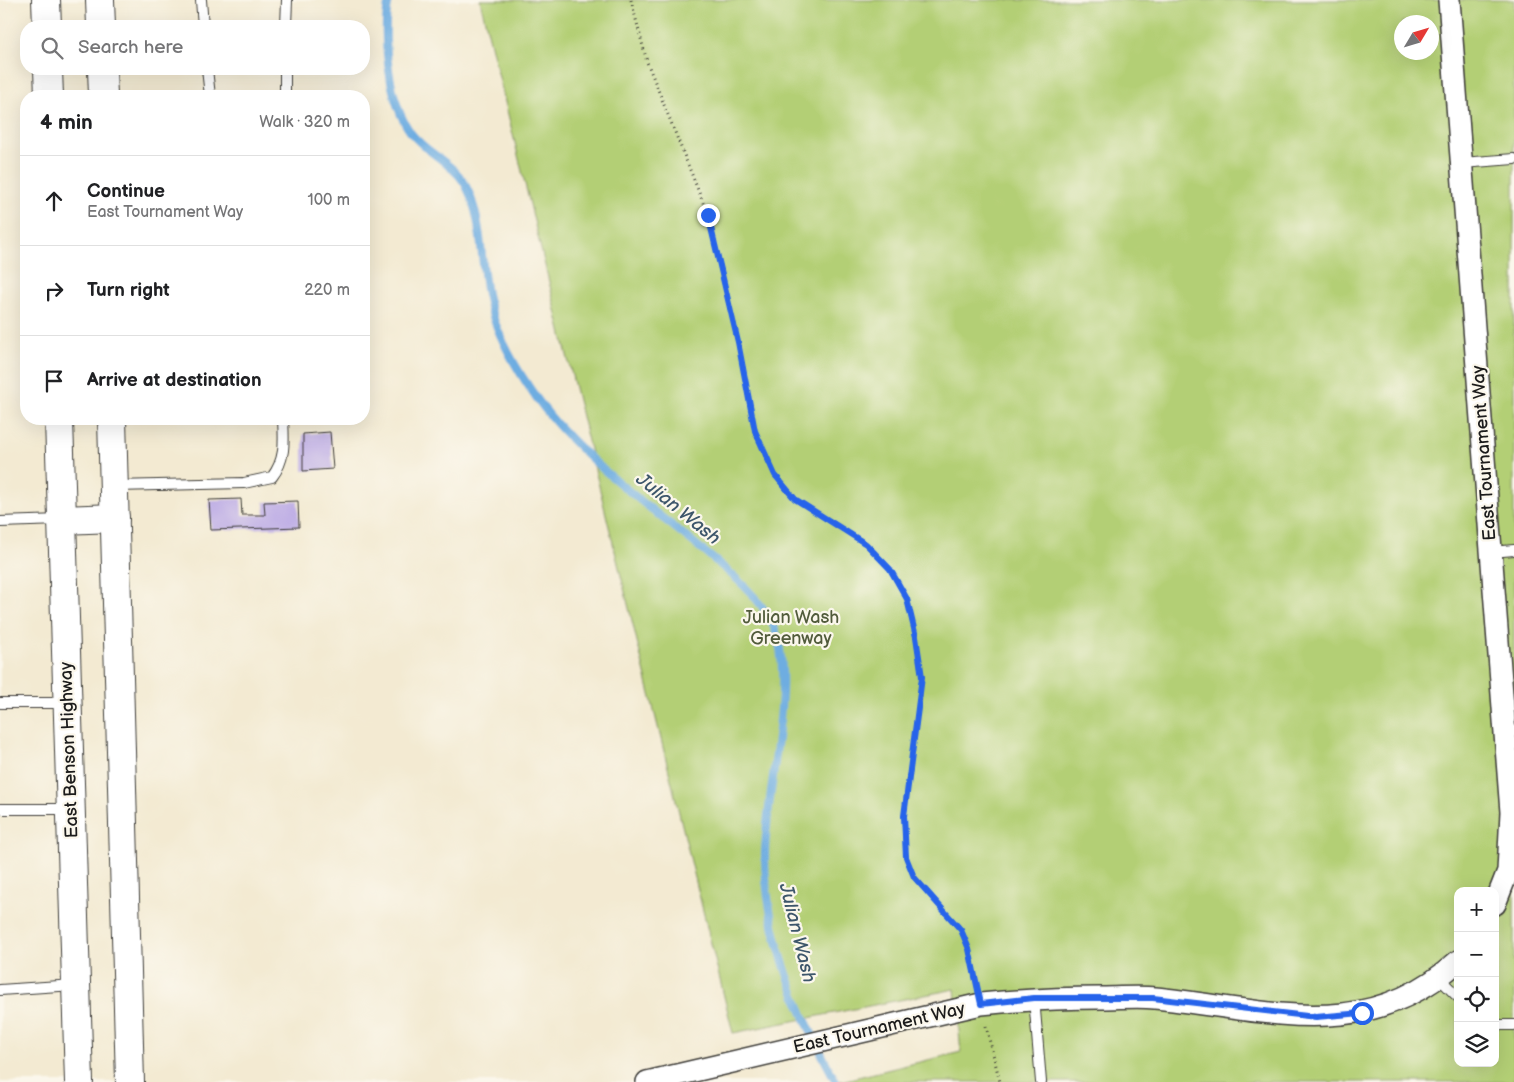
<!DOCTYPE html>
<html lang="en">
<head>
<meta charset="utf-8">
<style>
  body { margin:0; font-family:"Balsamiq Sans",sans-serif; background:#f6f6f6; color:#202124 }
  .controls { position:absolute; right:15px; bottom:15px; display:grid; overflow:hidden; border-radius:10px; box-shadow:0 5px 20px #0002 }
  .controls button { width:45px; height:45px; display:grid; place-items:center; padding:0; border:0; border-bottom:1px solid #e0e0e0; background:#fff; color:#202124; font:25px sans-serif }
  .compass { position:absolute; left:1394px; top:15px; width:45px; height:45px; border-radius:50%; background:#fff; box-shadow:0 5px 20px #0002; rotate:52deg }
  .stop { position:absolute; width:15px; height:15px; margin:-11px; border:4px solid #2563eb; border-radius:50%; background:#fff }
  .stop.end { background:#2563eb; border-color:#fff; box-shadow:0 1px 5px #0008 }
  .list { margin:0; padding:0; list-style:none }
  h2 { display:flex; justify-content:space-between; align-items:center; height:65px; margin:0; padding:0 20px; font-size:21px }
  h2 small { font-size:16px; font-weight:400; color:#757577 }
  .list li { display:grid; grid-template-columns:32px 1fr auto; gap:15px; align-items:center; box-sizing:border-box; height:90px; padding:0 20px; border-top:1px solid #e0e0e0 }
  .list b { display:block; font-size:19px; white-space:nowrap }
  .list p { margin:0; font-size:16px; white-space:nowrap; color:#757577 }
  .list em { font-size:16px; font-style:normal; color:#757577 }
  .icon { flex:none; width:28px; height:28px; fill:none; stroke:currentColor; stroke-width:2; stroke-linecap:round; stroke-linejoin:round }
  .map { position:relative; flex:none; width:1514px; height:1082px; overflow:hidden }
  .search { position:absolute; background:#fff; box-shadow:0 5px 20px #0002; left:20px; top:20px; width:350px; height:55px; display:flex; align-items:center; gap:12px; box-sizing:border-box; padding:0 18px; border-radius:20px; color:#757577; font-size:19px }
  .panel { position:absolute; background:#fff; box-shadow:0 5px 20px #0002; left:20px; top:90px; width:350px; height:335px; border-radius:20px }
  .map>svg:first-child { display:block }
  .green { fill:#b3cf75; stroke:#687648; fill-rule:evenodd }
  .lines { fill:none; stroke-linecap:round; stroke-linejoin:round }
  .stream { stroke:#6eade1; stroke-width:8 }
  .building { fill:#beade5 }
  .service-casing { stroke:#3c3b37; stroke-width:12 }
  .minor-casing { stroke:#3c3b37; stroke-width:24 }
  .secondary-casing { stroke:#3c3b37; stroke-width:30 }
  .path { stroke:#3c3b37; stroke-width:3; stroke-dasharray:1 4; stroke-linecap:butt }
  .service { stroke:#fff; stroke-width:10 }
  .minor { stroke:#fff; stroke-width:21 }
  .secondary { stroke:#fff; stroke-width:28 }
  .route { stroke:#2563eb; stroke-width:6 }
  .labels { text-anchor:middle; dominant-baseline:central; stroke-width:4.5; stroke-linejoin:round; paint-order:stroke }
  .street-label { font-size:18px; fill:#1c1c1c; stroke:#fbf7ec }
  .park-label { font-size:18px; fill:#515b3b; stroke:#fbf7ec }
  .water-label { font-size:19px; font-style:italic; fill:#3d566b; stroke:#fbf7ec }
</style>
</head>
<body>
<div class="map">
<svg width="1514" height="1082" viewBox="0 0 1514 1082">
  <rect width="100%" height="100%" fill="#fbf7ec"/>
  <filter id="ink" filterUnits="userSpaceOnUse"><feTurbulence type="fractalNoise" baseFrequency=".02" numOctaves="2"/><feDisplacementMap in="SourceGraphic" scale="10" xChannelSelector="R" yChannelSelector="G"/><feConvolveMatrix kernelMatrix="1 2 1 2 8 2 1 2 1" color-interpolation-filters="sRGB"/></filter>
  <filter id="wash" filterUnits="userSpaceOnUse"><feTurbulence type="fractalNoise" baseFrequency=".0096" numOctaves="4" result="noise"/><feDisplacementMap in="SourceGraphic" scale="20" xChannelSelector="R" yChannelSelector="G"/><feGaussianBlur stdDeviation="1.12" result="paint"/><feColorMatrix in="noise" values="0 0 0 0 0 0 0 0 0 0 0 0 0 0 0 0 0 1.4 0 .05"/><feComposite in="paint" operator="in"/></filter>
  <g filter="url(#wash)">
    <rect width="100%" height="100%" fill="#f3ead2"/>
    <path class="green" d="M480,0H1514V1082H837L961,1052L955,989L733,1033ZM1402,22H1432V52H1402ZM1458,891H1495V1063H1458Z"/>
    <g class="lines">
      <path class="stream" d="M389,0C381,35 389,103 411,133C426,153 452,162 465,184C483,218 480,257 487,294C494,331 516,369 538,400C576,454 647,505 699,547C726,570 756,591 772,623C799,675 764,796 765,858C766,938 799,1012 836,1082"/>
    </g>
    <g id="blocks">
      <g class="building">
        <polygon points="330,432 333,469 303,471 303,434"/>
        <polygon points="241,499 242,515 265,515 264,502 298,501 299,527 211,530 209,500"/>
      </g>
    </g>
  </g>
  <g filter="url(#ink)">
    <use href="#blocks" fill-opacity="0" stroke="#3c3b37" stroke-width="1"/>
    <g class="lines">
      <g class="service-casing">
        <g id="service">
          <polyline points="201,0 203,26"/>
          <polyline points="286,26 287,0"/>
          <polyline points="207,69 210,96"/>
          <polyline points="285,96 285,69"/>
          <polyline points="1462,163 1514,159"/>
          <path d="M115,486L244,483L272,477C286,459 284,441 283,419"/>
          <polyline points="0,522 61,520"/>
          <polyline points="1491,552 1514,550"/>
          <polyline points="0,703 67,703"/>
          <polyline points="0,809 69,809"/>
          <polyline points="1439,978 1458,997"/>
          <polyline points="0,990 74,985"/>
          <polyline points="1034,998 1041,1082"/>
          <polyline points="1495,1025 1514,1025"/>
        </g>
      </g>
      <g class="minor-casing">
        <g id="minor">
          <polyline points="1449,0 1511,812 1508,871 1495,904"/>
          <path d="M647,1082L981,1004C1022,1000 1062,998 1102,998C1120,998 1138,996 1155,998C1266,1009 1365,1046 1458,961"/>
        </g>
      </g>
      <g class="secondary-casing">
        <g id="secondary">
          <polyline points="46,0 47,26"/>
          <polyline points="100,0 101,26"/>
          <polyline points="48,69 49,96"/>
          <polyline points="102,69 103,96"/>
          <polyline points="59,419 79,1082"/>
          <polyline points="112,419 130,1082"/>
          <polyline points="62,520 115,518"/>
        </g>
      </g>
      <g class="path">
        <polyline points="631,0 647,62 708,215 738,341 755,431 775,475 795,499 866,544 890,569 907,599 916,637 922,677 904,817 906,857 914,877 961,930 969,949 976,981"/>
        <polyline points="986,1026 1000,1082"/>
      </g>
      <use href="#service" class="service"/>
      <use href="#minor" class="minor"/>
      <use href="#secondary" class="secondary"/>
    </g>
  </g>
  <g class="lines" filter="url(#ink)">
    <polyline class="route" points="708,215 738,342 755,431 775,475 795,499 866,544 890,569 907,599 916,637 922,677 904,816 906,857 914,877 961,930 969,949 981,1004 1034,998 1153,998 1316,1017 1362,1013"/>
  </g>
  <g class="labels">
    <g class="street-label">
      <text transform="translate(1484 453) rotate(-94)">East Tournament Way</text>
      <text transform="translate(69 750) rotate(-92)">East Benson Highway</text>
      <text transform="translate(879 1028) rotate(-13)">East Tournament Way</text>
    </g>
    <g class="park-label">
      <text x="791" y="617">Julian Wash<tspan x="791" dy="21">Greenway</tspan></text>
    </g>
    <g class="water-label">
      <text transform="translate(678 509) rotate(39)">Julian Wash</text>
      <text transform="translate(797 933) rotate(76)">Julian Wash</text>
    </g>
  </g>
</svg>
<div class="controls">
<button>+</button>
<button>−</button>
<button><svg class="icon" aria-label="locate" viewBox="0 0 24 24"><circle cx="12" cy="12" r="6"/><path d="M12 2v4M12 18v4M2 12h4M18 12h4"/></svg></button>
<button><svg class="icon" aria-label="layers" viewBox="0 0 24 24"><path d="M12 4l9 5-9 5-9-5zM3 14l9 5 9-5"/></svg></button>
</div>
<svg class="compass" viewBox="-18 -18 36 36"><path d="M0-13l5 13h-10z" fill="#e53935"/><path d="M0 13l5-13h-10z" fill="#757577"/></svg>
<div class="stop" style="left:1362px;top:1013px"></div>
<div class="stop end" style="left:708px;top:215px"></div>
<div class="search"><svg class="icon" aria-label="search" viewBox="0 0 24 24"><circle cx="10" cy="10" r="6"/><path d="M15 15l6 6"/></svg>Search here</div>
<section class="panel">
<h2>4 min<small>Walk · 320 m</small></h2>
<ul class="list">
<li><svg class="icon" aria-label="ahead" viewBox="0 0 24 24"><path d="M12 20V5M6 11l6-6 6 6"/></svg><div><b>Continue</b><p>East Tournament Way</p></div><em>100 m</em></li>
<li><svg class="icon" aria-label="right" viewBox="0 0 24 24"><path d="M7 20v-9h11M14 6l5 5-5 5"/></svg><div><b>Turn right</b></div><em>220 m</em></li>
<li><svg class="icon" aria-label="arrive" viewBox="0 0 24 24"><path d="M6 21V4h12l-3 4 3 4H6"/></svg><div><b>Arrive at destination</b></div></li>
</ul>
</section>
</div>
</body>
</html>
